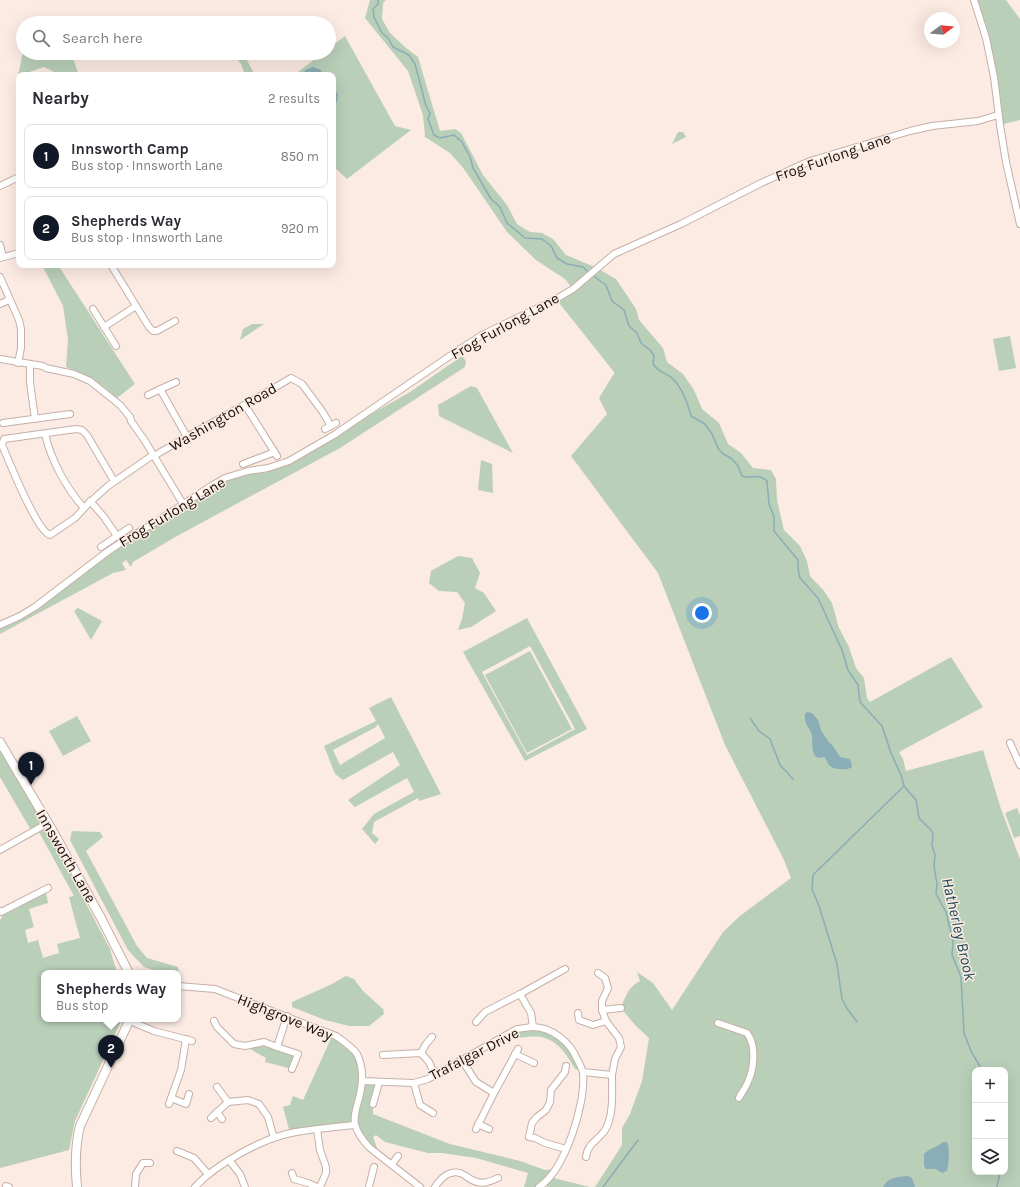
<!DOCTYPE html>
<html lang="en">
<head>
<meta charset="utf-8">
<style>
  body { margin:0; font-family:Karla,sans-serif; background:#f2f2f3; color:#2b2b33 }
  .controls { position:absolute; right:12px; bottom:12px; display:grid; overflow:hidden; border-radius:8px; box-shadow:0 4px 16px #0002 }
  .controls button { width:36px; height:36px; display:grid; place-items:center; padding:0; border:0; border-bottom:1px solid #e1e1e2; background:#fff; color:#2b2b33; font:20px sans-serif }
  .compass { position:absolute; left:924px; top:12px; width:36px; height:36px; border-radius:50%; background:#fff; box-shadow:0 4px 16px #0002; rotate:74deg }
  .you { position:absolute; left:702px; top:613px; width:14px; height:14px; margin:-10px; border:3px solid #fff; border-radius:50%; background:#1a73e8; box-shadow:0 0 0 6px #1a73e833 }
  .badge { display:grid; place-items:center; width:26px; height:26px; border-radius:50%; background:#111827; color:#fff; font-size:13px; font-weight:700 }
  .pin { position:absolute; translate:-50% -33px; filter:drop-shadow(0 1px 2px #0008) }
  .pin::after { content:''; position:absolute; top:21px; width:14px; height:12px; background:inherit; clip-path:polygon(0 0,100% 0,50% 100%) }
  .popup { position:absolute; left:41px; top:970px; width:140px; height:52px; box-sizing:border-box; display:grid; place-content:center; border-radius:8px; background:#fff; filter:drop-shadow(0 1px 3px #0005); font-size:13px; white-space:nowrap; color:#7c7c81 }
  .popup b { font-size:15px; color:#2b2b33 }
  .popup::after { content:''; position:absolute; left:50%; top:100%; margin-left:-8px; border:8px solid transparent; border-top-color:#fff }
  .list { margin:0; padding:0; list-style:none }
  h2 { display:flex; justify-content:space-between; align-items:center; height:52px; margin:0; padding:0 16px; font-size:17px }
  h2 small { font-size:13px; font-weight:400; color:#7c7c81 }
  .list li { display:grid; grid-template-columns:26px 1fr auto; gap:12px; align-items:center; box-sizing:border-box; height:64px; margin:0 8px 8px; padding:0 8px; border:1px solid #e1e1e2; border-radius:8px }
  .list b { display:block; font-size:15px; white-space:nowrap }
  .list p { margin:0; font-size:13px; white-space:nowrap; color:#7c7c81 }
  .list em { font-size:13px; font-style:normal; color:#7c7c81 }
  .icon { flex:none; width:22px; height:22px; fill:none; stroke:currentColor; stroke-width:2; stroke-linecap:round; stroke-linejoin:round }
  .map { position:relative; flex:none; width:1020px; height:1187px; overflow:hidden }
  .search { position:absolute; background:#fff; box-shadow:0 4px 16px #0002; left:16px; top:16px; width:320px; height:44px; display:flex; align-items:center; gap:10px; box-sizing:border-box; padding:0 14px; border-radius:22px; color:#7c7c81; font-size:15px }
  .panel { position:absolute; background:#fff; box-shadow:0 4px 16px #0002; left:16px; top:72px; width:320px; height:196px; border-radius:8px }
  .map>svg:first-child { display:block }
  .green { fill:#b9cfb8; fill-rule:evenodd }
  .water { fill:#8aadb7 }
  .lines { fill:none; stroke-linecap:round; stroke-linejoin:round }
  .stream { stroke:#8aadb7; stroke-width:1.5 }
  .street-casing { stroke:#c5b0a7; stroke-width:8 }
  .secondary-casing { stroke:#c5b0a7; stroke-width:10 }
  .street { stroke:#fff; stroke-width:6 }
  .secondary { stroke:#fff; stroke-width:8 }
  .labels { text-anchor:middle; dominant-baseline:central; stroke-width:3; stroke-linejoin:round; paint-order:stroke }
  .street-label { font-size:15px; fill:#140d0a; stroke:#fcebe3 }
  .water-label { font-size:16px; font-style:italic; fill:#174956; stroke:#fcebe3 }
</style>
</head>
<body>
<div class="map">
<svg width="1020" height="1187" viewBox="0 0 1020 1187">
  <rect width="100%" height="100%" fill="#fcebe3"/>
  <g class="green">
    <path d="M370,0H386L383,3L382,19L390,33L406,48L418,57L440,131L455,129L461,133L483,175L507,205L517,224L530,232L542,233L553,239L566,255L597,268L616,279L636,309L639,320L663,348L667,362L683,374L694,390L702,409L719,423L728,444L741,453L753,468L771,470L776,479L777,500L784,530L800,546L807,561L810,576L824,591L832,603L839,628L849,647L856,668L864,678L867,698L870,702L951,657L983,707L899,752L903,759L906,771L983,750L1001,809L1020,859V1187H595L622,1145V1128L630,1114L642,1081L649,1038L635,1025L621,1008C625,997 629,986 640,981L637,972L653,983L672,1010L723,932L740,916L791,878L784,860L725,745L658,573L571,456L607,414L599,398L613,375H614V372L556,299L573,289L565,279L536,260L507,232L464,169L450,153L425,137L423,115L408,71L365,18ZM975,1070H1005V1172H975Z"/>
    <polygon points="974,0 1006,0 1020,19 1020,120 1000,125 994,77"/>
    <polygon points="345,36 395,126 411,130 347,179 333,166 333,75 294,75 323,53 329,53 329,48"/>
    <polygon points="23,52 71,53 79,75 60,75 44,67 18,76"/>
    <polygon points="232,53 243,53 255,75 245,75 241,64"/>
    <polygon points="678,132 683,132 686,137 672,144"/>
    <path d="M42,265H58L135,384L117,398C101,383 86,375 66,367L68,340L63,306Z"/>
    <polygon points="252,324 264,324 240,340 243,329"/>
    <polygon points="1010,336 1016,368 999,371 993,339"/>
    <polygon points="462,356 466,361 465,367 340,448 177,536 133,562 131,567 126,560 122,563 126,570 113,573 0,634 0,625 20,616 107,552 225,478 289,461 410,392"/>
    <polygon points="471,386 477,388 513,453 439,416 438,405"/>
    <polygon points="481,460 492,464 493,493 478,490"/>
    <polygon points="458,556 472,558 480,573 475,588 484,593 496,611 471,627 458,630 462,619 465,603 457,592 439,591 429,583 431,571"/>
    <polygon points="78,608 102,621 91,640 74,611"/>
    <path d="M527,618L587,729L525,761L463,652ZM530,646L575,729L527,755L482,672Z"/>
    <polygon points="530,651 572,729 527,753 485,675"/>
    <path d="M391,697L441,794L419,801L418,798L374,822L372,833L379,839L375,844L362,829L374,814L414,792L407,778L355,807L348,800L400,765L393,752L343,780L335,774L324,746L376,721L369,708ZM378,724L385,738L340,765L333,750L376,727Z"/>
    <polygon points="77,716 91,741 63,756 49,731"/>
    <polygon points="0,742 48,823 32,832 0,777"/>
    <polygon points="1017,808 1020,815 1020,836 1014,838 1005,813"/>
    <polygon points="46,828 110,949 117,973 44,973 44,1019 122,1019 75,1121 69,1150 0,1168 0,920 2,917 1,912 45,888 48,903 29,909 34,927 25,930 28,943 38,940 43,958 59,953 57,944 80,938 69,897 74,896 39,832"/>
    <polygon points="72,831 100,832 103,837 86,851 137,946 147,958 178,967 179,978 178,977 178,973 163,973 144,967 128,950 70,840"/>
    <polygon points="346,976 354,979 363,991 383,1009 384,1014 369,1026 349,1026 325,1020 292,1007 292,1002 330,985"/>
    <path d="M533,1027L563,1039L583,1072L575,1069C552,1027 536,1035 495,1042L517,1029Z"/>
    <polygon points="333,1034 357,1054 362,1081 379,1083 373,1104 373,1114 450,1144 520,1161 545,1170 556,1169 549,1177 590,1187 549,1187 542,1185 539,1187 524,1187 528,1173 476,1158 442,1153 428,1153 385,1142 376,1135 373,1137 380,1156 370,1148 355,1125 290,1133 283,1107 290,1105 293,1096 303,1100"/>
    <polygon points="264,1042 298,1054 292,1069 265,1062 266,1058 245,1046"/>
  </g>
  <g class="water">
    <polygon points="313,67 321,70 323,75 303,75 305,70"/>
    <polygon points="333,88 338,94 337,102 333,106"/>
    <path d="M807,712L812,713L818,720L821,730L828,741L833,746L840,757L850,759L852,766L851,768C845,770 835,770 830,766C827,763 827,760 824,757L818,758L815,756C811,749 813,743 812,736C811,727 804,727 805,714Z"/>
    <path d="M943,1142H947C950,1147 949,1165 947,1171L942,1173L936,1169H926L924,1166V1154C930,1148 937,1147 943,1142Z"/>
    <path d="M908,1176L912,1178L915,1187H883C888,1177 898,1177 908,1176Z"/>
  </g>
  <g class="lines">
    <g class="stream">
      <polyline points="378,0 378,4 373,9 374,17 382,33 388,38 393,47 409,55 415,64 426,106 430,113 428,119 434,135 440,138 454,135 462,142 470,157 473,168 491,199 500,207 507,223 525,238 542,239 551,246 557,258 567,264 583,267 589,273"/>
      <path d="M592,275L606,285L612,301L624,310L629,326L637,333L641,343L651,351L654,356L653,364C660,374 666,372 673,379C682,388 688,404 691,416L705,424L712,434L718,448L722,453L732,459L738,466L742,476C752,480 757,472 767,481L769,504L774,517V531L798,560V568L800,578L818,598L842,650L848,670L858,685L860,702L882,726L891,753L901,775L904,786L916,800L919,818L932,831L933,835L932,845L935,855L934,866L937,884L936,894L946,912L953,942L952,955L961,977L964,1033L971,1051L982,1070"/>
      <polyline points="750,718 759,731 770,739 780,765 793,779"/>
      <polyline points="857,1022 846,1007 842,999 837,964 819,906 812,889 813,875 904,786"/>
      <polyline points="1005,1124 1005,1133"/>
      <polyline points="603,1187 638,1140"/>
      <polyline points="997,1187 1000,1172"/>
    </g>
    <g class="street-casing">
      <g id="street">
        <polyline points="974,0 986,38 994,77 1000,125 1006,162 1020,224"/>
        <polyline points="0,186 19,177"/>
        <polyline points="0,245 3,257"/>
        <polyline points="0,258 19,253"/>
        <polyline points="111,265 149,327 153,331 157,331 175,321"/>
        <polyline points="0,277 19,320 21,329 21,348 18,363"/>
        <polyline points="0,304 9,300"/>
        <polyline points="93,309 116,346"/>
        <polyline points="104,327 136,306"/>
        <polyline points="0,359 43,366 46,368 74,374 90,381 120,405 130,417 131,421 145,441 183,504"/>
        <polyline points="30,365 30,382 35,419"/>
        <polyline points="160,389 187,437"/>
        <polyline points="148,395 176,382"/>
        <polyline points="245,405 277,456"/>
        <polyline points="3,423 70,414"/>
        <polyline points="325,429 336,423"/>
        <path d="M45,434C51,460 66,488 84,508"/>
        <path d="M154,456C199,429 246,405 291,378L302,384L322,411L331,426"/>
        <polyline points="243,464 275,452"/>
        <path d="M114,481L87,435L82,430L76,429L4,439L2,445C9,461 36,530 50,535L75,518L88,504L108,486L153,455"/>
        <polyline points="90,501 104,517 117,536 101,547"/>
        <polyline points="117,536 129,528"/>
        <polyline points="0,625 20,616 35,607 107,552 125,540 156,522 211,486 225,478 248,471 268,468 289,461 334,435 460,349 482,335 556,299 573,289 614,254 681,224 761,183 810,161 910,131 932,126 978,121 998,115"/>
        <polyline points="1010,743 1020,765"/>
        <polyline points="0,850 48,823"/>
        <polyline points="0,911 1,912 48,888"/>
        <path d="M178,986L215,989L336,1036C343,1041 352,1047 357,1054C363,1066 363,1081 360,1094C358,1104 353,1114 355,1124C357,1133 364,1142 370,1148L420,1187"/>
        <polyline points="602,1010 621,1008"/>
        <polyline points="578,1013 579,1020 593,1025 606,1021"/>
        <polyline points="130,1021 154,1031 192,1041"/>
        <polyline points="214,1021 217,1027 234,1044 245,1046 264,1042 277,1047 287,1016"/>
        <polyline points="476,1022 485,1012 520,994"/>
        <path d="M718,1023L747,1033C757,1046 754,1070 747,1084C745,1089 741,1093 739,1098"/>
        <polyline points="533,1027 531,1013 520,994 565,969"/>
        <polyline points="277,1047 298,1054 292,1069"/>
        <polyline points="421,1053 426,1044 432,1037"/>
        <polyline points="515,1054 534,1063"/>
        <polyline points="383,1055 421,1053 429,1062 435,1075"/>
        <polyline points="462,1060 476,1082 494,1093 518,1049"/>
        <polyline points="566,1066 565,1072 551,1090 550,1102 546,1110 537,1117 532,1123 529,1137 535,1138 545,1143 566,1149"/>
        <polyline points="583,1072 612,1075 615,1059 621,1047 619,1038 606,1021 602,1010 602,1001 608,988 605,978 598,973"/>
        <path d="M362,1081L414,1083L428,1079L517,1029C522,1029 528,1027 532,1027C552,1027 570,1042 577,1059C579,1063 582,1068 583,1073C586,1104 565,1170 539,1187"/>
        <polyline points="414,1083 420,1105 433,1113"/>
        <polyline points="217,1087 228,1102"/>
        <polyline points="171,1098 186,1104 189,1094"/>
        <polyline points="169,1104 181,1070 186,1039"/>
        <polyline points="373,1104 379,1083"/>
        <polyline points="217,1112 222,1119"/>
        <polyline points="211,1118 228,1102 248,1100 259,1104 268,1117 274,1138"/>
        <polyline points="478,1124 489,1129"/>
        <polyline points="317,1129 320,1150 326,1167 326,1173 320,1187"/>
        <polyline points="476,1129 494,1093"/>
        <polyline points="177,1151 194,1158 208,1174"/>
        <path d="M586,1157C588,1142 599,1140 605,1130C614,1116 612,1091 612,1075"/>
        <polyline points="229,1160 240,1174 245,1187"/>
        <polyline points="392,1164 398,1156"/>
        <polyline points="292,1173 294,1179 308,1183 317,1187"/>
        <polyline points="6,1186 9,1187"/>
        <polyline points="135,1187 136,1174 143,1163 150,1163"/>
        <path d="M195,1187C215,1165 261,1139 291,1133C312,1129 334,1127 355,1125"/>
        <polyline points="369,1187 374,1167"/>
        <path d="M435,1187C440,1179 449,1170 460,1173C466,1175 471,1181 477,1182C485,1184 491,1181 498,1178"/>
      </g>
    </g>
    <g class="secondary-casing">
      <g id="secondary">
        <polyline points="0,742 51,828 101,918 129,973"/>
        <path d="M77,1187C75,1166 75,1146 80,1126L130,1019"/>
      </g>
    </g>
    <use href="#street" class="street"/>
    <use href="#secondary" class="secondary"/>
  </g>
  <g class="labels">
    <g class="street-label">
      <text transform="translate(833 157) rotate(-19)">Frog Furlong Lane</text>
      <text transform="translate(505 326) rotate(-29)">Frog Furlong Lane</text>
      <text transform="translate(223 417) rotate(-30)">Washington Road</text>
      <text transform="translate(172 512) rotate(-31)">Frog Furlong Lane</text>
      <text transform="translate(66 856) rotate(60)">Innsworth Lane</text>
      <text transform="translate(285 1017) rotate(22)">Highgrove Way</text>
      <text transform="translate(474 1054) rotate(-27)">Trafalgar Drive</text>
    </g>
    <g class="water-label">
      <text transform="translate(959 929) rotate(77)">Hatherley Brook</text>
    </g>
  </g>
</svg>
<div class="controls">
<button>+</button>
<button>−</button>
<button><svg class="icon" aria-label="layers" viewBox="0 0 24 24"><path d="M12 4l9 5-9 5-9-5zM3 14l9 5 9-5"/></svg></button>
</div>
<svg class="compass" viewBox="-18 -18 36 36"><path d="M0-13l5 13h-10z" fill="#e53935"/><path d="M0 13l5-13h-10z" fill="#7c7c81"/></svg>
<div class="you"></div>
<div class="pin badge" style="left:31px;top:785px">1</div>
<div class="pin badge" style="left:111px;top:1068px">2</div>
<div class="popup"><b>Shepherds Way</b>Bus stop</div>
<div class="search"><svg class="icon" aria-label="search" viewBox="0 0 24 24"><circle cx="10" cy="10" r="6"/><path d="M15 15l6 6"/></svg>Search here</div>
<section class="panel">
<h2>Nearby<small>2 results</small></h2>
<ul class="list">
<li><span class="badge">1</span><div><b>Innsworth Camp</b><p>Bus stop · Innsworth Lane</p></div><em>850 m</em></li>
<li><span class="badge">2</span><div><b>Shepherds Way</b><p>Bus stop · Innsworth Lane</p></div><em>920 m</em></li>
</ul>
</section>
</div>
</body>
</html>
